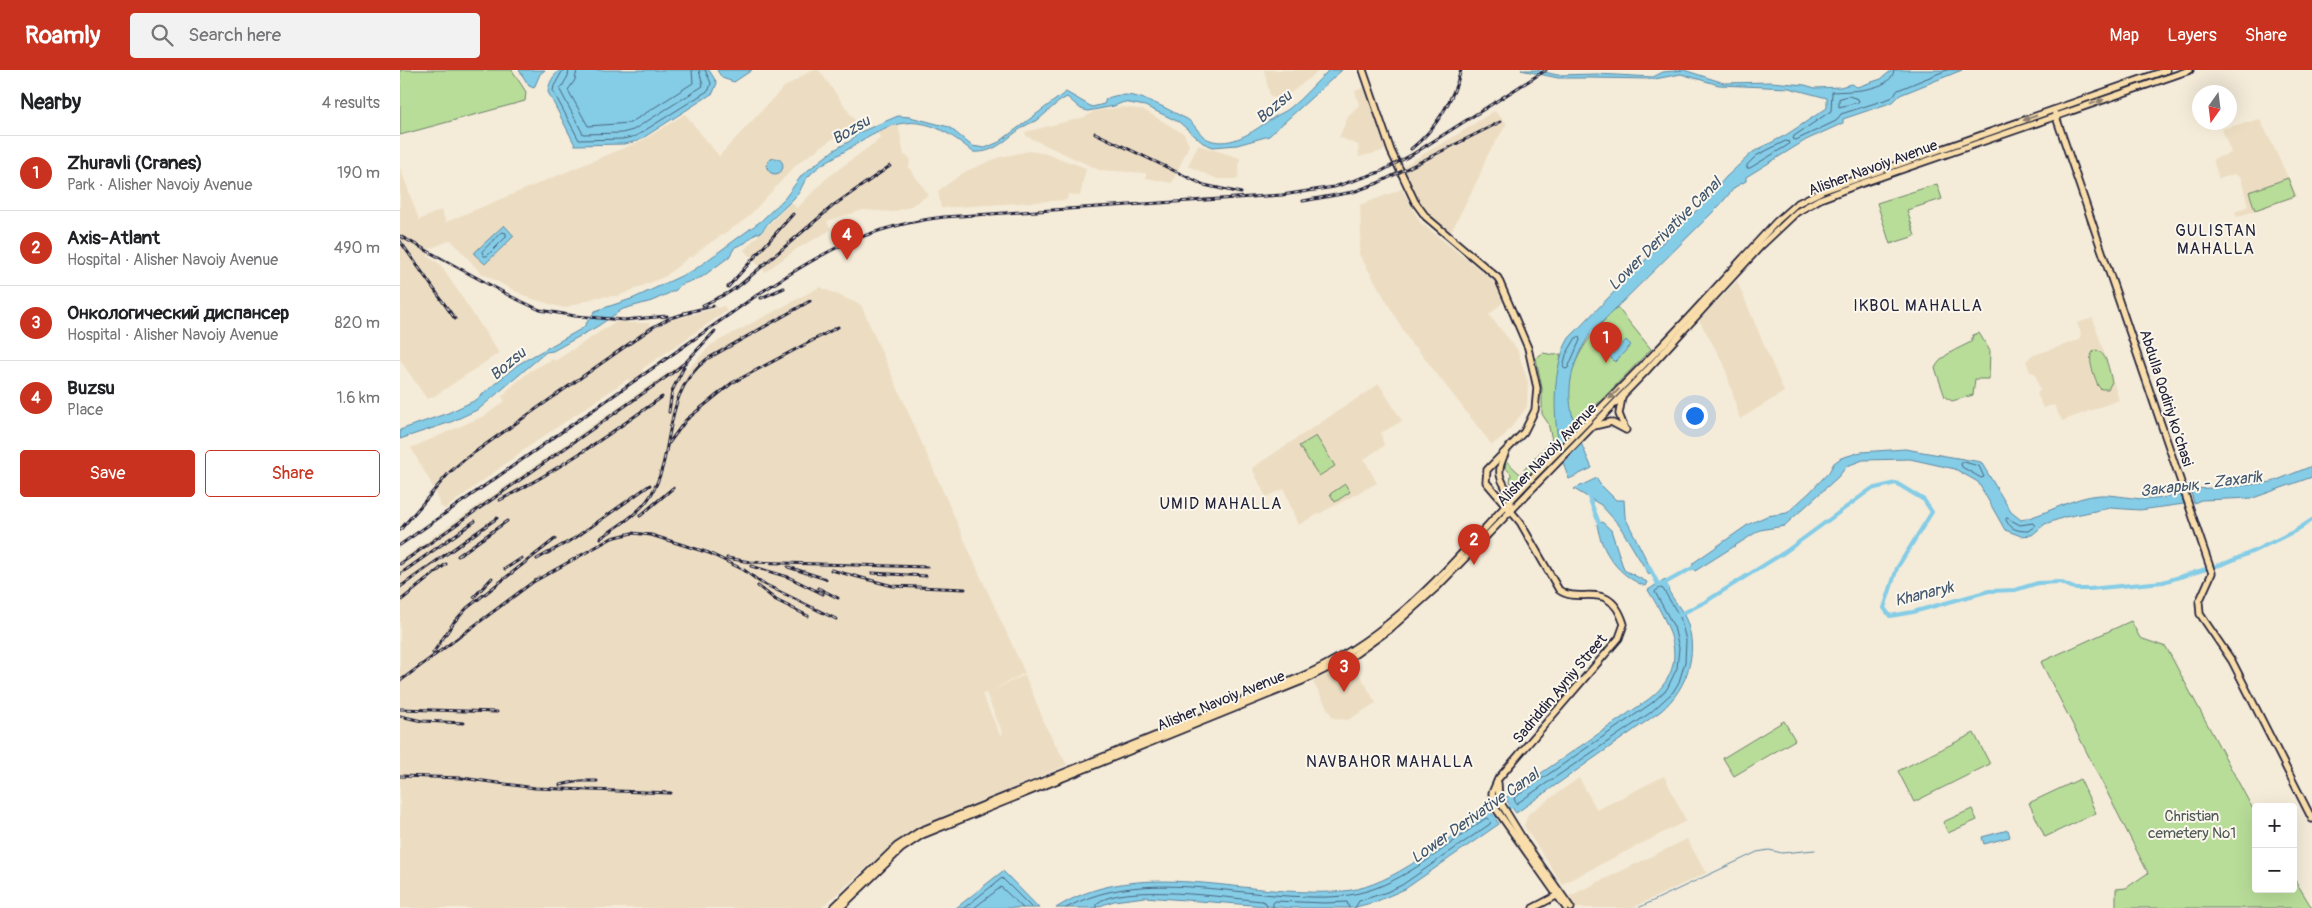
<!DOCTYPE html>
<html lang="en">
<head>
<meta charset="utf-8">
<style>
  body { margin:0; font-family:Pangolin,sans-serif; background:#f2f2f2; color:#202124 }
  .controls { position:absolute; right:15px; bottom:15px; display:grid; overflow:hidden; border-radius:5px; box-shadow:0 5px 20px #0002 }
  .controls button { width:45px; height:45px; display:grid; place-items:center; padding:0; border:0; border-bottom:1px solid #e0e0e0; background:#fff; color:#202124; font:25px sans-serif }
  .compass { position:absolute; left:1792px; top:15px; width:45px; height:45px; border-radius:50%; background:#fff; box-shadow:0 5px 20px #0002; rotate:194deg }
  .you { position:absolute; left:1294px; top:345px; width:18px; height:18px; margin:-12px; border:4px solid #fff; border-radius:50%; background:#1a73e8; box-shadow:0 0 0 8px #1a73e833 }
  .badge { display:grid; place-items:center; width:32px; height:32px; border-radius:50%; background:#c8321e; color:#fff; font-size:16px; font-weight:700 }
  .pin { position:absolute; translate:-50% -41px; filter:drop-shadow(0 1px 2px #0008) }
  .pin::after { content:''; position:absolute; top:26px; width:18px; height:15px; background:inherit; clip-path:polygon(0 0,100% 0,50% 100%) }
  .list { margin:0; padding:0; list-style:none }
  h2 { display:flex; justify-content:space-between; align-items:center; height:65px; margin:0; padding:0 20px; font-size:21px }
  h2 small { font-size:16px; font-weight:400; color:#757577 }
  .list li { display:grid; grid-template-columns:32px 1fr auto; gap:15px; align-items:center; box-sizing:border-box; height:75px; padding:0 20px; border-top:1px solid #e0e0e0 }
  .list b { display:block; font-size:19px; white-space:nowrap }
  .list p { margin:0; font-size:16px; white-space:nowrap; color:#757577 }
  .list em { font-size:16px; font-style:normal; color:#757577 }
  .actions { display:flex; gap:10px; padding:15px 20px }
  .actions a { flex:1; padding:11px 0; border:1px solid #c8321e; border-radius:5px; text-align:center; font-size:18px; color:#c8321e }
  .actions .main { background:#c8321e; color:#fff }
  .icon { flex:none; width:28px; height:28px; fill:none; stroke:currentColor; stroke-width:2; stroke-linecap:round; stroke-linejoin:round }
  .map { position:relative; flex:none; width:1912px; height:838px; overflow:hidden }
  header { display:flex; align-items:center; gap:30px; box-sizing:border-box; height:70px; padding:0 25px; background:#c8321e; color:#fff }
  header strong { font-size:24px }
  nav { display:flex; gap:28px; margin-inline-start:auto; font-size:18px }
  .search { width:350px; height:45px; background:#f2f2f2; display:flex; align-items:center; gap:12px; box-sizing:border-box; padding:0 18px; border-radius:5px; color:#757577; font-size:19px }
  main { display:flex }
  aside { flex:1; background:#fff }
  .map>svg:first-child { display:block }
  .built { fill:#ecddc2; fill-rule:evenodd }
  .green { fill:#b8dd98; stroke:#6d806a }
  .water { fill:#85cce6; stroke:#5d88a2 }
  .pier { fill:#f4ebd9 }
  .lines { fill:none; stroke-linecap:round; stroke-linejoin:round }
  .shore { stroke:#4a667f; stroke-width:1 }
  .stream { stroke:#5d88a2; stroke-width:1 }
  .canal { stroke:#85cce6; stroke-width:4 }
  .major-casing { stroke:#22223b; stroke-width:9 }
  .major { stroke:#f9deab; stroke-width:5.5 }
  .rail-casing { stroke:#22223b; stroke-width:3 }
  .rail { stroke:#fbf7ec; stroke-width:1; stroke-dasharray:4; stroke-linecap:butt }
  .oneway { fill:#8e8073 }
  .labels { text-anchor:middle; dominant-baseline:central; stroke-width:4; stroke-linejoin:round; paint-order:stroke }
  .street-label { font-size:15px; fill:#22223b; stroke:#fbf7ec }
  .park-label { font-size:15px; fill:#4f5a57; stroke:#fbf7ec }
  .water-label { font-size:16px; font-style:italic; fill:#40556e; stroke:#fbf7ec }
  .neighbourhood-label { font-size:16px; letter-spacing:1px; fill:#22223b; stroke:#fbf7ec }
</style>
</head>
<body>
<header>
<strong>Roamly</strong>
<div class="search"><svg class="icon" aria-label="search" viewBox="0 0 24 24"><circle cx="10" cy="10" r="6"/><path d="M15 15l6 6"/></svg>Search here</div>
<nav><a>Map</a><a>Layers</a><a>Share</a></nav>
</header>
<main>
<aside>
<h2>Nearby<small>4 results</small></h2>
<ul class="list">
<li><span class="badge">1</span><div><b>Zhuravli (Cranes)</b><p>Park · Alisher Navoiy Avenue</p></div><em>190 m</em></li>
<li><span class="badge">2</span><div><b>Axis-Atlant</b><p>Hospital · Alisher Navoiy Avenue</p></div><em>490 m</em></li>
<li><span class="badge">3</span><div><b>Онкологический диспансер</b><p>Hospital · Alisher Navoiy Avenue</p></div><em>820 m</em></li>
<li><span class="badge">4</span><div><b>Buzsu</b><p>Place</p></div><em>1.6 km</em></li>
</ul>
<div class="actions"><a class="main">Save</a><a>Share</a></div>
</aside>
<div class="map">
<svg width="1912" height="838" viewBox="0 0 1912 838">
  <rect width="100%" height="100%" fill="#f4ebd9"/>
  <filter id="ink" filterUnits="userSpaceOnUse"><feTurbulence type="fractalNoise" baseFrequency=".02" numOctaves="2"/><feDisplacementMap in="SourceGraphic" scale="10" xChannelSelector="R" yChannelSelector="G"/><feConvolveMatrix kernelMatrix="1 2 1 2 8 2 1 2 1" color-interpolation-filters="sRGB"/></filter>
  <g filter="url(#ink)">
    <g class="built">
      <polygon points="412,0 419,0 456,52 397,94 346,149 301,179 292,188 290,186 266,206 218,226 197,227 164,238 129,228 81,203 51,170 29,179 28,187 40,194 99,283 33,327 27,329 0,290 0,97 19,150 41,140 46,152 243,70 285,44 319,86 383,18"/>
      <polygon points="864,0 920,0 881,30 870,26"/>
      <polygon points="965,17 986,80 959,87 958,75 939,67 949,45 959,35 955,21"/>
      <polygon points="723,37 744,40 784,64 789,75 772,113 746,108 746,103 699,100 626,66 625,62 685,47 695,41"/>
      <polygon points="1094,41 1106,52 1106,55 1087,86 1079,107 1051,162 1030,145 1018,129 1003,96 1055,66"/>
      <polygon points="1860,49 1897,126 1837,147 1835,142 1848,136 1841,108 1834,104 1819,109 1813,89 1831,83 1822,59"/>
      <polygon points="498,54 504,85 510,88 509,98 529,125 509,137 492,142 463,140 427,151 431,160 398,178 365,202 344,180 391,132 397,138 427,108 481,68 477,63"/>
      <polygon points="798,75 840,88 838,109 817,109 788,96"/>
      <polygon points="630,81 647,84 686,98 680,126 668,124 667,130 541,138 538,121 566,101 600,87"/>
      <polygon points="1002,119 1020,152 1095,212 1103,232 1089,245 1117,279 1128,312 1127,337 1105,365 1092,375 1015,276 1013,277 959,184 961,162 960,135"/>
      <polygon points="1337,211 1384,322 1340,349 1324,294 1299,250"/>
      <path d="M420,217L461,235L579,503L625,603L592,620L625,605L643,649L642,650L667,695L504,765L421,838H0V490L281,293L287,300L311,275ZM586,623L603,664L600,665L582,624Z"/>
      <polygon points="324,236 327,241 242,299 244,302 230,312 228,309 128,377 45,439 41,437 30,411 11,378 86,345 105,331 102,326 107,323 106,321 130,301 153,289 155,291 215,252 249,253 253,260 267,251"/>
      <polygon points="1693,248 1719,330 1662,351 1654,335 1643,338 1637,323 1640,321 1635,303 1630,302 1626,291 1631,286 1679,270 1681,263 1677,253"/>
      <polygon points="979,314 1002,351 981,363 984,376 964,389 977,413 898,455 884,419 866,427 852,398"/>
      <polygon points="952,591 976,633 948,650 933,648 913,612"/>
      <polygon points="1264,706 1286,751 1162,814 1124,756 1128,744 1179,708 1197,740"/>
      <polygon points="1287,769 1306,803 1232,838 1175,838 1168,827"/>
    </g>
    <g class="green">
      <polygon points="0,0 112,0 126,22 125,31 0,65"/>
      <polygon points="1888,108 1895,126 1855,140 1849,122"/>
      <polygon points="1537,114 1542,129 1507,140 1515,166 1490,174 1477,133"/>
      <path d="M1217,237L1251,279L1175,357C1158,304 1181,274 1217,237Z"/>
      <path d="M1579,263L1590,281L1589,309H1575L1573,325L1552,331L1545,327L1535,298C1542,284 1558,279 1571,272L1573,265Z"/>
      <path d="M1695,280C1707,281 1709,301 1712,312L1708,319H1701L1698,316C1695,306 1685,287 1695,280Z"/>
      <path d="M1143,283L1154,285L1161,284C1156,313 1156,343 1159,373L1118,415H1114L1110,412L1111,404L1105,397V390L1120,404L1152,370L1148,353L1142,344V318L1136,288Z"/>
      <polygon points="916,366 935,396 919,406 899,376"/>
      <polygon points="945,414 950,422 935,432 930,424"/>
      <polygon points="1731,551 1740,568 1766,577 1856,745 1856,819 1893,819 1893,807 1912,838 1716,838 1716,819 1726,818 1748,803 1641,592"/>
      <polygon points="1384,651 1395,670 1334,706 1323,688"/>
      <polygon points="1574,663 1590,694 1514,732 1498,701"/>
      <polygon points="1680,709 1696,743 1645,767 1629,733"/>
      <polygon points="1572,739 1577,750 1548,763 1543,752"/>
    </g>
    <g class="water">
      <polygon points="119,0 145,0 140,4 134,18 129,16"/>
      <path d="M160,0H309L317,13L313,23L238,71L224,74L175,75L148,22C149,12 153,6 160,0Z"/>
      <polygon points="317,0 352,0 334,12 322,8"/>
      <path d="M929,0H942L869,66L837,75L813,77L803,73L779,52L745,36L724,32L714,36L688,41L681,39L667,27C655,33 649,41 639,49C635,52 629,53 625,56C607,67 596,84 573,82C527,43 499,44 450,78C436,87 420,93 409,106C403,111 402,119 397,125C388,135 378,143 369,152C366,155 364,160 360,163H356L345,173L335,177L329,187L302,207L280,215L276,220L252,231L223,239L198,256L153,281L146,282L79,339L51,352L0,369V360L48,343L76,330L117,295L183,258L195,241L234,228L294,200L361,151L385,128L402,105L434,80L450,71L458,63L498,46L510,47L549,57L572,76L585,78L599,72L666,22L692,37L704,34L706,29C731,16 764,38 787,49C797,55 799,68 813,71C836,76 856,59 873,48C879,44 885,42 890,38C904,27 916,12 929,0Z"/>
      <path d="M1121,0H1136L1157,5L1197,4L1253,7L1263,2L1284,0L1324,13L1371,12L1405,15L1415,18L1440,17L1451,14L1457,17L1481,9L1492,0H1562L1500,25L1493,32L1443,49V53L1406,70L1346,107V111L1335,117L1320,135L1191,263C1157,313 1169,348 1192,398L1169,409C1153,372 1148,303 1169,268L1264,171L1298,139L1326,107L1353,82L1386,65L1427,38V28L1389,18L1319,15L1281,4L1255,9L1190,8H1158Z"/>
      <circle cx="375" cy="96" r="8"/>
      <polygon points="104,155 114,166 85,194 74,184 75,182"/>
      <polygon points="1226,270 1231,275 1215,292 1210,287"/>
      <path d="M1505,379L1581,392L1611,442L1621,450C1648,444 1672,427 1700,425C1726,424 1757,438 1780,420L1784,434L1740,440L1710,438L1665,447L1645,454L1632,465L1621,466L1605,460L1578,412L1555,399L1510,389L1463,390L1447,396L1438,407L1384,456L1360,460L1295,501L1292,498L1293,493L1349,454L1367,446L1387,443L1409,423L1429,402L1434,393L1441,388L1461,382Z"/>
      <polygon points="1912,396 1912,407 1853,428 1801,430 1794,433 1790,419 1832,417 1872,412"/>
      <polygon points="1197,408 1199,413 1216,430 1224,430 1225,447 1251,499 1249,505 1219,455 1201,435 1174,419"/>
      <path d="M1202,452L1211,460L1224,500L1247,512L1245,516C1219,506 1201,482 1197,454Z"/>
      <path d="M1265,509C1266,521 1277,533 1283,543C1301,577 1289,617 1261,641L1116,743L1105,728L1249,629C1292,595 1271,558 1248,520Z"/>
      <path d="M1089,739L1099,754L1005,819L975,832L952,838H892L745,827L714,831L694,838H656C724,794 810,816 885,821C909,822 933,824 957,819C1001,809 1052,765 1089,739Z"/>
      <polygon points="1608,760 1610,767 1584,774 1582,767"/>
      <polygon points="603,801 639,838 556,838"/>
    </g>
    <polygon class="pier" points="1177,355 1183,372 1162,395 1157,375"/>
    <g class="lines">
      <g class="shore">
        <polyline points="163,0 154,16 153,21 179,70 223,69 236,66 309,20 311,13 305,0"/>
        <polyline points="169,0 168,6 160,20 183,64 222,63 233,60 303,16 299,0"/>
        <polyline points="177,0 175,10 168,20 188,56 230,53 293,13 292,0"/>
        <path d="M1494,0C1492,22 1447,21 1432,22L1431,41L1394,66L1393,69L1396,70L1436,51L1441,44L1491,28L1498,20L1547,0"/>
        <polygon points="1449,26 1458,29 1459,32 1439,37 1439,29"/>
        <polygon points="1386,71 1389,72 1388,75 1350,98 1347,98 1347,95 1356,86"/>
        <polygon points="102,162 106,163 106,167 87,186 84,186 82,182"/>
        <polygon points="1176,268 1179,267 1180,270 1168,298 1165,299 1163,297 1166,285"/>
        <polygon points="1564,392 1579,396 1584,407 1581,408 1562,397 1561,394"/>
        <path d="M1607,448L1620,455L1633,453L1635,456L1628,461C1618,461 1611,460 1606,450Z"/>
        <polygon points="1260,518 1263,519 1280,547 1286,570 1285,592 1279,612 1273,622 1250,643 1116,734 1114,728 1252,633 1267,619 1277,598 1279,578 1274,557 1255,522"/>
        <polyline points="564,838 602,808 632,838"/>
        <polyline points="574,838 601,817 623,838"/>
        <path d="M666,838C734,801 813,821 887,826C911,827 935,829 959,823C1004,813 1048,774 1086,748L1091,750L1090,754L1002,815L987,822L959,831L955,838"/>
        <path d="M696,838V834C721,812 828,828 862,831L866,833L867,838"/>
        <polyline points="873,838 873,833 875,831 925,833 947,832 949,838"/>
      </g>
      <polyline class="stream" points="1238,838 1357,782 1369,780 1382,783 1415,780"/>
      <g class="canal">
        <polyline points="1188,425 1201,458"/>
        <polyline points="1248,495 1259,516"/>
        <polyline points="1267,518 1265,513 1296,496"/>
        <polyline points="1279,545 1305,532 1385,482 1471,419 1496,413 1524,430 1532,442 1497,498 1484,538 1490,546 1513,542 1589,521 1615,520 1638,513 1660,512 1676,519 1689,519 1763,512 1826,493 1854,481 1895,461 1912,450"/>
        <polyline points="1091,750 1114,734"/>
      </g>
      <g class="major-casing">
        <g id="major">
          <path d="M963,0L991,81L1015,132L1026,147L1098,208L1128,278L1137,318L1135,340L1124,362L1087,400L1086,412L1120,452L1159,520C1180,536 1209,507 1224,554L1219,568L1098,709L1092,723L1094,736L1166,838"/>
          <polyline points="1655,44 1812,503 1799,532 1800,544 1832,591 1912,749"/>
          <polyline points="1222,327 1219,344 1225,359"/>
          <polyline points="1194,356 1211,352 1226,360"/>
          <path d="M1105,384C1091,411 1109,412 1111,434"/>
          <polyline points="1098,713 1099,730 1126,774 1171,838"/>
          <path d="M433,838L497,776L520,761L898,608C997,567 1055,488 1126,414C1165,374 1204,335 1243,295C1289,249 1332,199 1377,151L1396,134L1422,121L1767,0"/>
          <polyline points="440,838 501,779 522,765 902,611 954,585 990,559 1037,517 1248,299 1361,176 1397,142 1420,129 1457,115 1790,0"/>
          <polyline points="1133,838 1158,825"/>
        </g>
      </g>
      <use href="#major" class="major"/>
      <g class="rail-casing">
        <g id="rail">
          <polyline points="695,63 804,115 841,123"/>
          <path d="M1011,79C1036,59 1053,30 1061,0"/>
          <polyline points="903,131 953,122 978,113 1100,52"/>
          <polyline points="0,166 112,227 140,240 175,246 224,250 267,246"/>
          <polyline points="0,171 55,249"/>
          <polyline points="328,217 393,144"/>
          <polyline points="361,228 384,218"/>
          <polyline points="303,235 328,223 340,215 434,135 490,96"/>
          <polyline points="284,243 313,236"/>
          <polyline points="269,342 272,321 284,297"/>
          <polyline points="269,373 286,350 332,313 438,257"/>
          <path d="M100,430C157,401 210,364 262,327"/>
          <polyline points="240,446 273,418"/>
          <polyline points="0,460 49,403 65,389 253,257 270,248 291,242"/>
          <path d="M201,468C219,455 239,444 251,425C277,381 260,325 307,289L410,231"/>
          <path d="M0,475L360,223C422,182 468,156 544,147L882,125L934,117L980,102L1013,84L1146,0"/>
          <polyline points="58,486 107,451"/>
          <polyline points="327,488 350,492 527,497"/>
          <polyline points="137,489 175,468 250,415"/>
          <polyline points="0,494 272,303 286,292 315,261"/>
          <polyline points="351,496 388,507 423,524"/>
          <polyline points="388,497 426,509"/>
          <polyline points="105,499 122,488"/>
          <polyline points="431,500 493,516 565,519"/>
          <polyline points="472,503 526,506"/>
          <polyline points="0,504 75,451"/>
          <polyline points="358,516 376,530 408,546"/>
          <polyline points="0,517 97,448"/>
          <polyline points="418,518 438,528"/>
          <polyline points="74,527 92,508"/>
          <polyline points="0,531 46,494"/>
          <polyline points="33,583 54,552 67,538 155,469"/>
          <polyline points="0,611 133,512 212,468 232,463 251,465 309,483 344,500 360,512 436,549"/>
          <polyline points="0,639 97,642"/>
          <polyline points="0,646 22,651 64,653"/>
          <polyline points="0,706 62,708 135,718 271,723"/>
          <polyline points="160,715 180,711 197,711"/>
        </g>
      </g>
      <use href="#rail" class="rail"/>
    </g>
    <defs><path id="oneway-solid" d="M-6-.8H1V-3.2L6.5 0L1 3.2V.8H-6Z" transform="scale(1.25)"/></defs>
    <g class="oneway">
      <use href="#oneway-solid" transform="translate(1697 32) rotate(-19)"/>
      <use href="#oneway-solid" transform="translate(1630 48) rotate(161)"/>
      <use href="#oneway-solid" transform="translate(1214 324) rotate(135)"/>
    </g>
  </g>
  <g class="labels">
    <g class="street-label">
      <text transform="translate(1473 98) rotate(-20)">Alisher Navoiy Avenue</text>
      <text transform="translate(1766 328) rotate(72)">Abdulla Qodiriy ko‘chasi</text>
      <text transform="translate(1147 385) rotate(-46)">Alisher Navoiy Avenue</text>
      <text transform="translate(1160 619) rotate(-50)">Sadriddin Ayniy Street</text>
      <text transform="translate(821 631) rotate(-22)">Alisher Navoiy Avenue</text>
    </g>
    <g class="park-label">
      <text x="1792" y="746">Christian<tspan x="1792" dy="17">cemetery №1</tspan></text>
    </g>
    <g class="water-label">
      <text transform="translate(874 37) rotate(-40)">Bozsu</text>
      <text transform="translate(451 60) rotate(-31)">Bozsu</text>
      <text transform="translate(1265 164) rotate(-45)">Lower Derivative Canal</text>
      <text transform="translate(108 294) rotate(-40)">Bozsu</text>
      <text transform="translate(1801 414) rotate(-7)">Закарық - Zaxarik</text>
      <text transform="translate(1524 524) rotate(-14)">Khanaryk</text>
      <text transform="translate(1075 746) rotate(-35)">Lower Derivative Canal</text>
    </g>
    <g class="neighbourhood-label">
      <text x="1816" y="161">GULISTAN<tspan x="1816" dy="18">MAHALLA</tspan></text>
      <text x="1518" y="236">IKBOL MAHALLA</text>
      <text x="821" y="434">UMID MAHALLA</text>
      <text x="990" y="692">NAVBAHOR MAHALLA</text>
    </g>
  </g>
</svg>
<div class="controls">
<button>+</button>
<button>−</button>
</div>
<svg class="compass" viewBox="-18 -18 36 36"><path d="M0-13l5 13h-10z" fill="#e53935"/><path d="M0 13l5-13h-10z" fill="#757577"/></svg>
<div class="you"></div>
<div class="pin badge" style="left:1206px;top:293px">1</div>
<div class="pin badge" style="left:1074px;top:495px">2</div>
<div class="pin badge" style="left:944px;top:622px">3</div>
<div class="pin badge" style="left:447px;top:190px">4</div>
</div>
</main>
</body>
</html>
